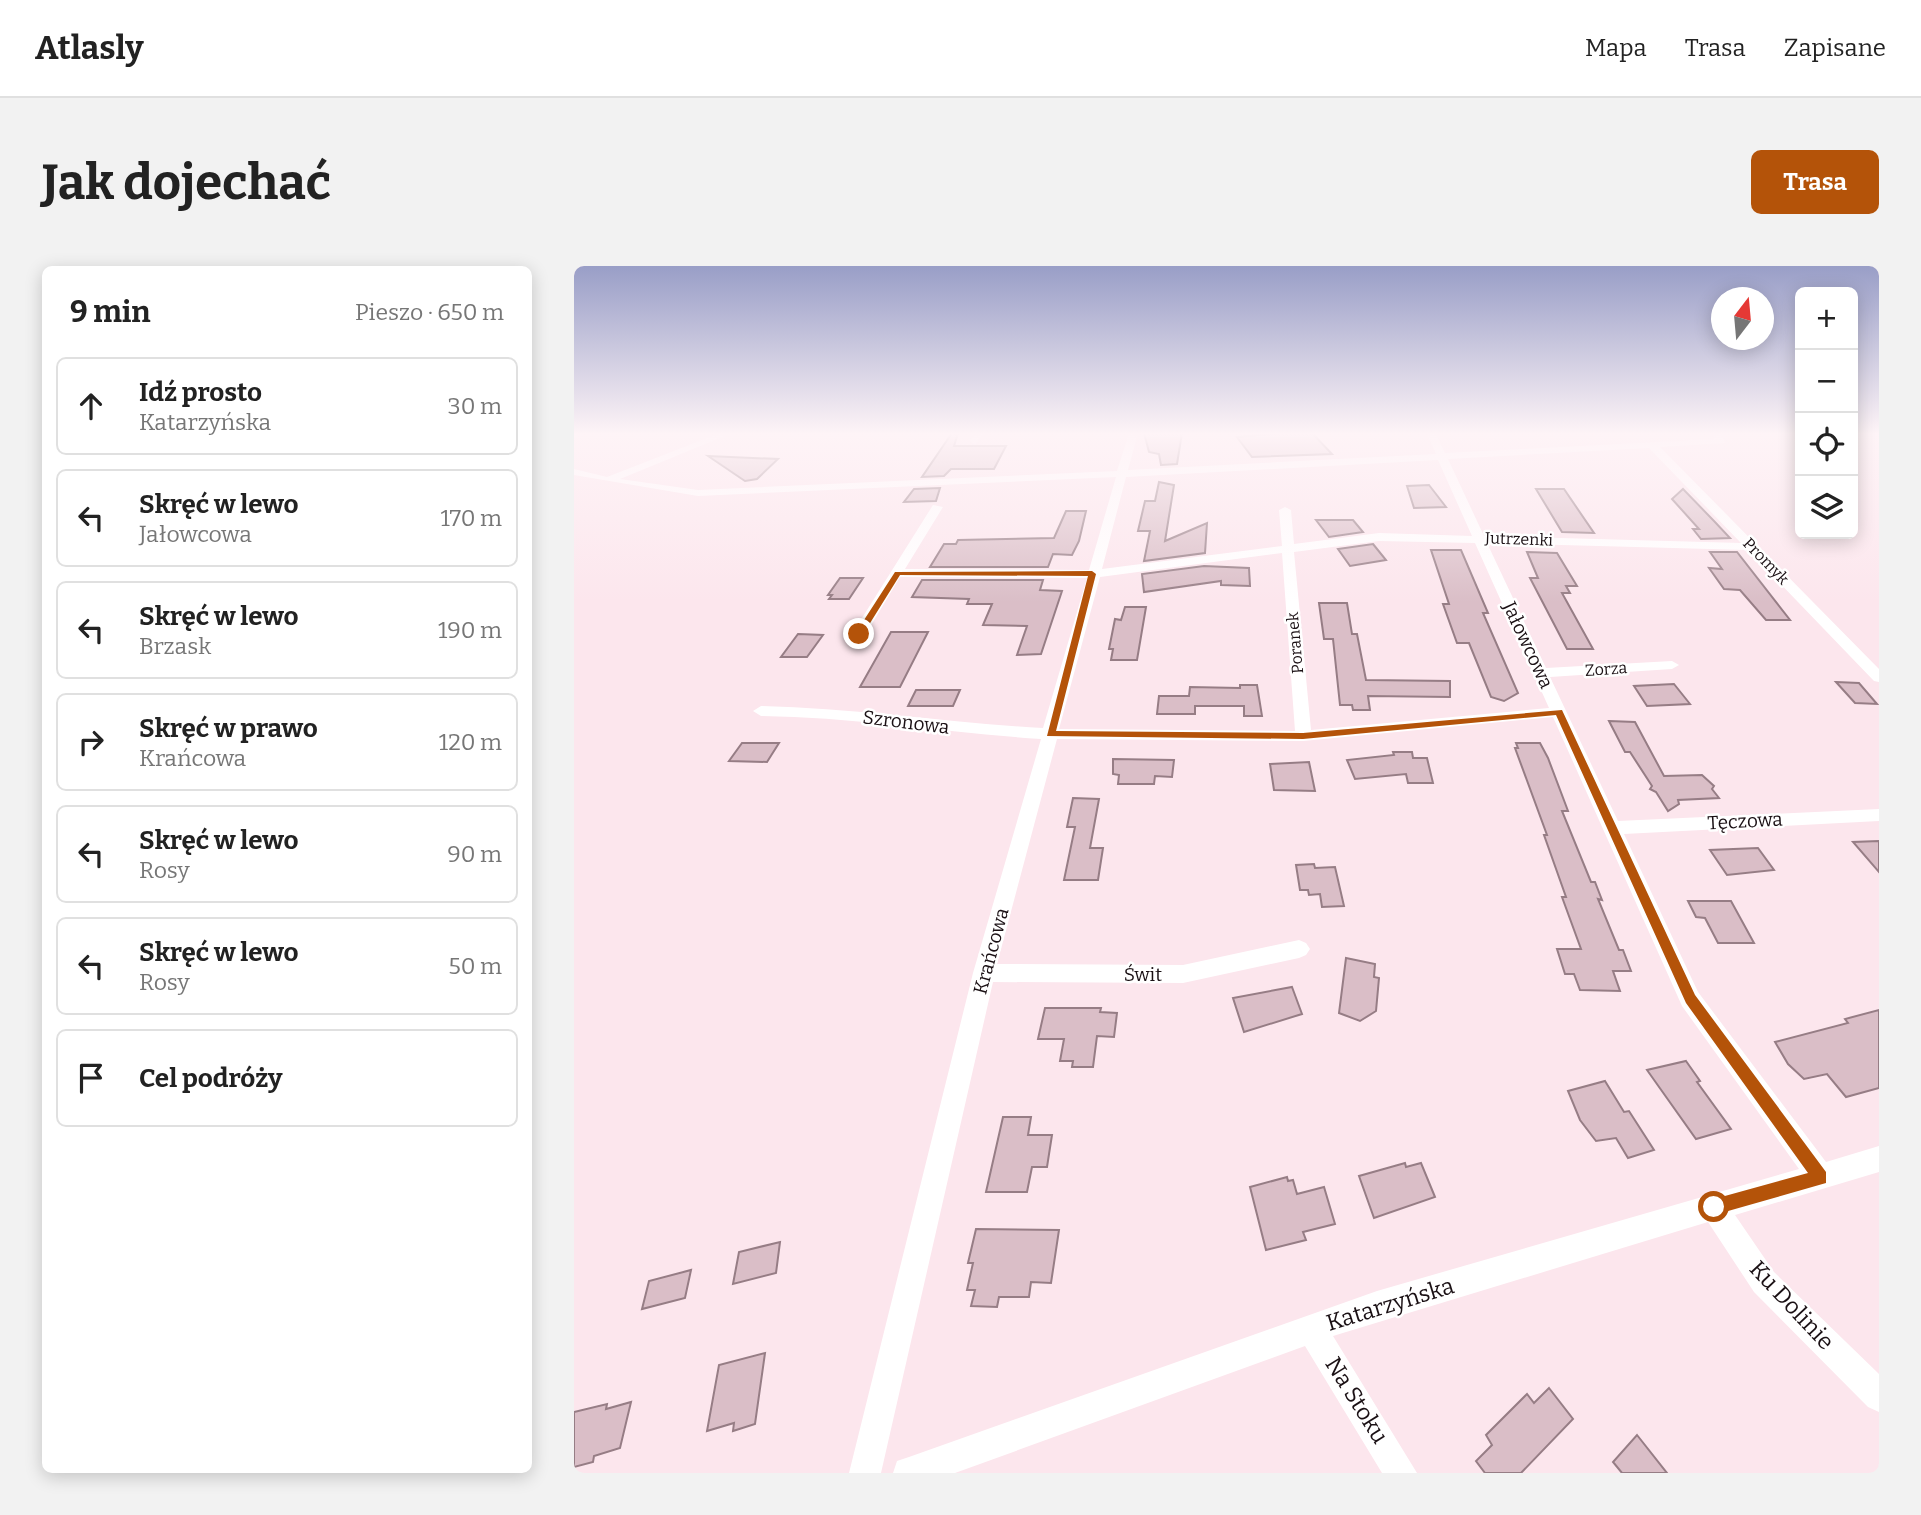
<!DOCTYPE html>
<html lang="pl">
<head>
<meta charset="utf-8">
<style>
  body { margin:0; font-family:Bitter,serif; background:#f2f2f2; color:#222 }
  .controls { position:absolute; right:21px; top:21px; display:grid; overflow:hidden; border-radius:10px; box-shadow:0 4px 18px #0003 }
  .controls button { width:63px; height:63px; display:grid; place-items:center; padding:0; border:0; border-bottom:2px solid #e0e0e0; background:#fff; color:#222; font:35px sans-serif }
  .compass { position:absolute; left:1137px; top:21px; width:63px; height:63px; border-radius:50%; background:#fff; box-shadow:0 4px 18px #0003; rotate:16deg }
  .stop { position:absolute; width:21px; height:21px; margin:-16px; border:5px solid #b45309; border-radius:50%; background:#fff }
  .stop.end { background:#b45309; border-color:#fff; box-shadow:0 2px 7px #0008 }
  .list { margin:0; padding:0; list-style:none }
  h2 { display:flex; justify-content:space-between; align-items:center; height:91px; margin:0; padding:0 28px; font-size:30px }
  h2 small { font-size:23px; font-weight:400; color:#767676 }
  .list li { display:grid; grid-template-columns:46px 1fr auto; gap:21px; align-items:center; box-sizing:border-box; height:98px; margin:0 14px 14px; padding:0 14px; border:2px solid #e0e0e0; border-radius:10px }
  .list b { display:block; font-size:26px; white-space:nowrap }
  .list p { margin:0; font-size:23px; white-space:nowrap; color:#767676 }
  .list em { font-size:23px; font-style:normal; color:#767676 }
  .icon { flex:none; width:38px; height:38px; fill:none; stroke:currentColor; stroke-width:2; stroke-linecap:round; stroke-linejoin:round }
  .map { position:relative; flex:none; width:1305px; height:1207px; overflow:hidden; border-radius:10px }
  header { display:flex; align-items:center; gap:42px; box-sizing:border-box; height:98px; padding:0 35px; background:#fff; border-bottom:2px solid #e0e0e0 }
  header strong { font-size:33px }
  nav { display:flex; gap:38px; margin-inline-start:auto; font-size:24px }
  .intro { display:flex; align-items:center; justify-content:space-between; box-sizing:border-box; height:168px; padding:0 42px }
  h1 { margin:0; font-size:49px }
  .button { padding:18px 32px; border-radius:10px; background:#b45309; color:#fff; font-size:24px; font-weight:700 }
  main { display:flex; gap:42px; padding:0 42px }
  aside { flex:1; background:#fff; border-radius:10px; box-shadow:0 4px 18px #0003 }
  .map>svg:first-child { display:block }
  .building { fill:#dabec7; stroke:#967d85; stroke-width:2 }
  .lines { fill:none; stroke-linecap:round; stroke-linejoin:round }
  .minor { fill:#fff; fill-rule:evenodd }
  .route { fill:#b45309 }
  .labels { text-anchor:middle; dominant-baseline:central; stroke-width:5; stroke-linejoin:round; paint-order:stroke }
  .far-street-label { font-size:16px; fill:#1a1014; stroke:#fff }
  .street-label { font-size:19px; fill:#1a1014; stroke:#fff }
  .near-street-label { font-size:23px; fill:#1a1014; stroke:#fff }
</style>
</head>
<body>
<header>
<strong>Atlasly</strong>
<nav><a>Mapa</a><a>Trasa</a><a>Zapisane</a></nav>
</header>
<div class="intro"><h1>Jak dojechać</h1><a class="button">Trasa</a></div>
<main>
<aside>
<h2>9 min<small>Pieszo · 650 m</small></h2>
<ul class="list">
<li><svg class="icon" aria-label="ahead" viewBox="0 0 24 24"><path d="M12 20V5M6 11l6-6 6 6"/></svg><div><b>Idź prosto</b><p>Katarzyńska</p></div><em>30 m</em></li>
<li><svg class="icon" aria-label="left" viewBox="0 0 24 24"><path d="M17 20v-9H6M10 6l-5 5 5 5"/></svg><div><b>Skręć w lewo</b><p>Jałowcowa</p></div><em>170 m</em></li>
<li><svg class="icon" aria-label="left" viewBox="0 0 24 24"><path d="M17 20v-9H6M10 6l-5 5 5 5"/></svg><div><b>Skręć w lewo</b><p>Brzask</p></div><em>190 m</em></li>
<li><svg class="icon" aria-label="right" viewBox="0 0 24 24"><path d="M7 20v-9h11M14 6l5 5-5 5"/></svg><div><b>Skręć w prawo</b><p>Krańcowa</p></div><em>120 m</em></li>
<li><svg class="icon" aria-label="left" viewBox="0 0 24 24"><path d="M17 20v-9H6M10 6l-5 5 5 5"/></svg><div><b>Skręć w lewo</b><p>Rosy</p></div><em>90 m</em></li>
<li><svg class="icon" aria-label="left" viewBox="0 0 24 24"><path d="M17 20v-9H6M10 6l-5 5 5 5"/></svg><div><b>Skręć w lewo</b><p>Rosy</p></div><em>50 m</em></li>
<li><svg class="icon" aria-label="arrive" viewBox="0 0 24 24"><path d="M6 21V4h12l-3 4 3 4H6"/></svg><div><b>Cel podróży</b></div></li>
</ul>
</aside>
<div class="map">
<svg width="1305" height="1207" viewBox="0 0 1305 1207">
  <rect width="100%" height="100%" fill="#fce6ed"/>
  <g class="building">
    <polygon points="378,167 384,167 380,180 432,180 420,203 377,203 370,210 348,211"/>
    <polygon points="570,167 608,167 603,198 587,199 585,188 575,186"/>
    <polygon points="706,167 738,167 758,188 678,191 663,171"/>
    <polygon points="134,190 204,193 183,213 171,215"/>
    <polygon points="585,216 600,219 591,275 633,257 631,287 570,295 576,265 564,265 571,235 581,235"/>
    <polygon points="855,219 872,241 840,242 833,220"/>
    <polygon points="366,222 362,235 330,236 340,223"/>
    <polygon points="962,223 990,223 1020,267 988,266"/>
    <polygon points="1109,223 1140,255 1156,272 1127,273 1119,263 1125,263 1098,233"/>
    <polygon points="492,245 512,245 505,275 498,289 479,288 474,301 356,301 370,278 382,278 384,274 480,272"/>
    <polygon points="742,254 779,254 789,266 755,271"/>
    <polygon points="799,278 812,294 776,300 764,283"/>
    <polygon points="857,284 887,284 914,347 909,347 944,427 930,435 917,431 895,377 883,377 869,338 875,338"/>
    <polygon points="953,286 983,287 1003,320 992,320 996,327 988,327 1019,383 993,383 956,312 964,312"/>
    <polygon points="1136,286 1163,286 1216,354 1192,354 1166,324 1150,323 1135,302 1148,303"/>
    <polygon points="630,300 675,302 676,320 647,319 647,315 570,326 568,308"/>
    <polygon points="266,312 289,312 275,333 255,333 258,329 254,329"/>
    <polygon points="348,314 469,314 466,324 488,325 467,388 443,389 453,360 409,359 418,338 393,338 395,333 338,331"/>
    <polygon points="745,337 773,337 778,368 783,368 792,414 876,415 876,431 794,430 796,444 779,444 778,439 766,439 759,373 750,373"/>
    <polygon points="551,341 572,341 563,394 537,394 539,383 535,383 541,353 547,354"/>
    <polygon points="317,366 354,366 326,421 286,421"/>
    <polygon points="224,368 249,369 233,391 207,391"/>
    <polygon points="1262,416 1285,417 1303,438 1281,437"/>
    <polygon points="1100,418 1116,438 1073,440 1060,420"/>
    <polygon points="666,419 683,419 688,450 670,450 670,440 621,440 621,448 583,448 585,430 615,430 616,421 666,422"/>
    <polygon points="342,424 386,424 379,440 334,440"/>
    <polygon points="1035,455 1061,456 1090,510 1128,509 1140,520 1138,523 1145,532 1104,534 1105,538 1094,545 1082,526 1076,523 1078,520 1056,486 1051,486"/>
    <polygon points="168,477 205,477 193,496 155,495"/>
    <polygon points="942,477 966,477 974,492 994,545 988,545 1017,616 1021,616 1028,634 1024,633 1045,684 1049,684 1057,705 1039,705 1046,725 1006,724 1000,708 991,708 983,683 1007,683 988,631 992,631 970,569 973,569 941,482 944,482"/>
    <polygon points="819,486 838,486 839,492 853,492 859,517 834,517 832,508 781,513 773,494 820,489"/>
    <polygon points="539,493 600,494 598,511 581,510 580,518 544,518 545,509 539,508"/>
    <polygon points="735,496 741,525 700,524 696,498"/>
    <polygon points="499,532 525,533 516,582 529,582 524,614 490,614 501,561 493,561"/>
    <polygon points="1305,575 1305,606 1279,576"/>
    <polygon points="1184,582 1200,604 1153,609 1136,584"/>
    <polygon points="740,598 741,602 761,601 770,640 748,641 746,628 735,629 734,624 726,624 722,599"/>
    <polygon points="1114,635 1157,635 1180,677 1144,677 1131,652 1122,651"/>
    <polygon points="772,692 801,698 800,711 805,712 802,745 786,755 765,747"/>
    <polygon points="718,721 728,748 670,766 659,732"/>
    <polygon points="471,742 527,742 526,746 543,747 540,771 523,770 519,801 498,801 499,795 486,795 490,773 464,773"/>
    <polygon points="1305,744 1305,822 1272,831 1253,808 1230,813 1214,798 1201,776 1274,757 1271,753"/>
    <polygon points="1112,795 1126,815 1123,816 1157,863 1122,873 1073,804"/>
    <polygon points="1031,815 1050,846 1055,845 1080,884 1054,892 1042,872 1022,875 1006,854 994,825"/>
    <polygon points="429,851 457,851 454,869 478,869 473,901 458,901 453,926 412,926"/>
    <polygon points="831,897 832,901 847,897 861,931 800,952 785,910"/>
    <polygon points="713,911 714,915 719,914 723,928 750,921 761,958 729,966 732,974 692,984 676,921"/>
    <polygon points="402,963 485,964 477,1017 457,1016 455,1031 425,1031 423,1041 397,1040 401,1024 393,1024 399,997 394,997"/>
    <polygon points="206,976 202,1007 159,1018 165,986"/>
    <polygon points="117,1004 111,1032 68,1043 75,1015"/>
    <polygon points="191,1087 181,1158 159,1165 160,1157 133,1165 145,1099"/>
    <polygon points="975,1122 999,1153 947,1207 911,1207 902,1195 918,1179 912,1169 953,1128 960,1137"/>
    <polygon points="57,1136 46,1182 20,1190 19,1196 0,1201 0,1146 33,1138 32,1143"/>
    <polygon points="1063,1169 1093,1207 1048,1207 1039,1196"/>
  </g>
  <g class="lines">
    <g class="minor">
      <polygon points="0,167 11,167 0,172"/>
      <path d="M146,167H158L46,213L124,224L543,205L555,167H564L554,204L862,188L853,167H861L871,187L1141,173L1138,167H1146L1151,177L1086,181L1305,403V416L1300,415L1174,284L913,277L972,402L1098,395L1105,399L1098,403L976,411L1044,555L1305,543V555L1050,568L1124,726L1252,896L1305,880V906L1161,949L1200,1006L1305,1108V1146L1294,1141L1180,1026L1134,956L759,1070L843,1207H808L731,1080L381,1207H319L323,1195L335,1191L803,1025L1225,903L1108,740L979,451L729,475L483,473L423,698L609,699L725,674L732,677L736,683L732,689L725,692L609,717L419,716L307,1207H275L399,707L467,473C373,467 281,451 187,450L179,445L187,440C282,442 375,457 469,462L513,312L326,311L290,371L278,368L359,239L369,241L331,303L515,304L542,211L124,230L0,209V203L33,211ZM1075,182L1167,277L910,270L874,193ZM864,194L898,270L805,267L720,278L717,244L711,241L705,244L708,280L528,303L552,211ZM805,275L901,277L975,442L737,464L720,286ZM708,287L721,465L485,463L526,311Z"/>
      <polygon points="402,167 411,167 401,178 396,175"/>
    </g>
  </g>
  <linearGradient id="sky" x2="0" y2="1"><stop stop-color="#999ec7"/><stop offset="0.5" stop-color="#fef4f7"/><stop offset="1" stop-color="#fef4f7" stop-opacity="0"/></linearGradient>
  <rect width="1305" height="336" fill="url(#sky)"/>
  <polygon class="route" points="518,305 522,308 482,465 729,467 988,444 1121,729 1252,906 1252,917 1140,949 1134,947 1132,941 1140,933 1234,907 1112,737 982,449 729,473 473,470 514,310 326,309 288,370 281,368 321,306"/>
  <g class="labels">
    <g class="far-street-label">
      <text transform="translate(945 273) rotate(2)">Jutrzenki</text>
      <text transform="translate(1192 295) rotate(46)">Promyk</text>
      <text transform="translate(721 377) rotate(-95)">Poranek</text>
      <text transform="translate(1032 403) rotate(-4)">Zorza</text>
    </g>
    <g class="street-label">
      <text transform="translate(954 379) rotate(65)">Jałowcowa</text>
      <text transform="translate(332 456) rotate(7)">Szronowa</text>
      <text transform="translate(1171 555) rotate(-3)">Tęczowa</text>
      <text transform="translate(417 685) rotate(-75)">Krańcowa</text>
      <text x="569" y="708">Świt</text>
    </g>
    <g class="near-street-label">
      <text transform="translate(816 1038) rotate(-17)">Katarzyńska</text>
      <text transform="translate(1218 1039) rotate(47)">Ku Dolinie</text>
      <text transform="translate(783 1134) rotate(58)">Na Stoku</text>
    </g>
  </g>
</svg>
<div class="controls">
<button>+</button>
<button>−</button>
<button><svg class="icon" aria-label="locate" viewBox="0 0 24 24"><circle cx="12" cy="12" r="6"/><path d="M12 2v4M12 18v4M2 12h4M18 12h4"/></svg></button>
<button><svg class="icon" aria-label="layers" viewBox="0 0 24 24"><path d="M12 4l9 5-9 5-9-5zM3 14l9 5 9-5"/></svg></button>
</div>
<svg class="compass" viewBox="-18 -18 36 36"><path d="M0-13l5 13h-10z" fill="#e53935"/><path d="M0 13l5-13h-10z" fill="#767676"/></svg>
<div class="stop" style="left:1140px;top:941px"></div>
<div class="stop end" style="left:285px;top:368px"></div>
</div>
</main>
</body>
</html>
